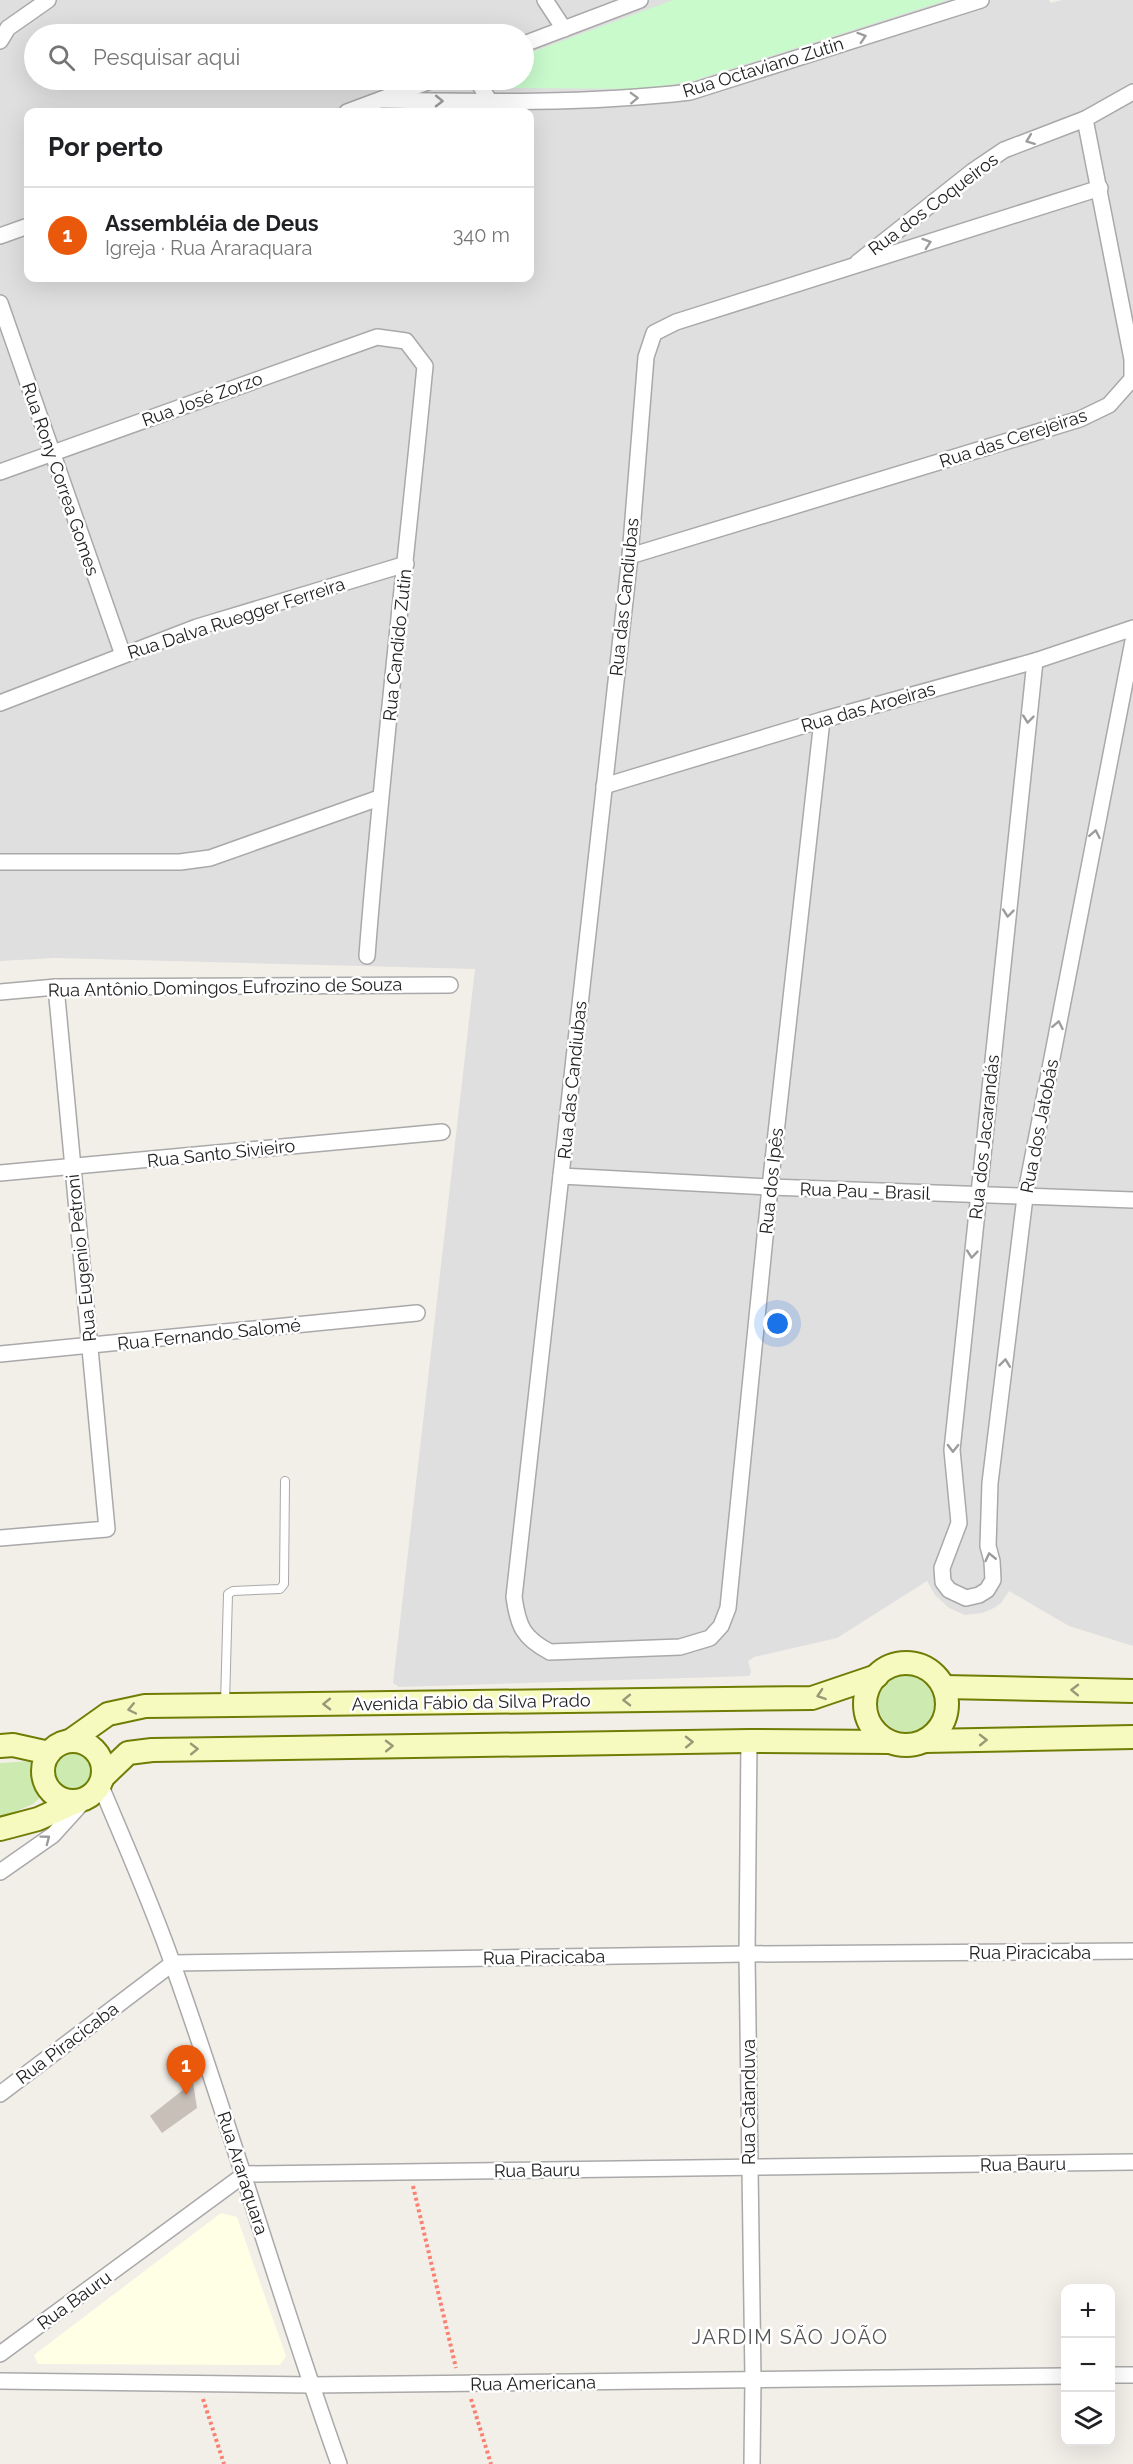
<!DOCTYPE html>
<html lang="pt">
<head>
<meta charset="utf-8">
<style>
  body { margin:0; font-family:Raleway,sans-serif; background:#f2f2f2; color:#202124 }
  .controls { position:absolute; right:18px; bottom:18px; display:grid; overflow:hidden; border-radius:12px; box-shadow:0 6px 24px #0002 }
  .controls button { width:54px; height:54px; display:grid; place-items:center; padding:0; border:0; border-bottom:2px solid #e0e0e0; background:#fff; color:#202124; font:30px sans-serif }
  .you { position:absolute; left:778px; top:1324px; width:21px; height:21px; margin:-15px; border:4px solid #fff; border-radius:50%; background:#1a73e8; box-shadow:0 0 0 9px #1a73e833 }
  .badge { display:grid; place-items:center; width:39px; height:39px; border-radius:50%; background:#ea580c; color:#fff; font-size:20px; font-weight:700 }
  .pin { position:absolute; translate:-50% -50px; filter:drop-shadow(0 2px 3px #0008) }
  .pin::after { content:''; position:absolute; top:32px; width:21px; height:18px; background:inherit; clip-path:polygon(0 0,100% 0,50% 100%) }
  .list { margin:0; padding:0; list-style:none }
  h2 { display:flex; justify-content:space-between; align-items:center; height:78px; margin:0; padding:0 24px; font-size:26px }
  h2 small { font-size:20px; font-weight:400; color:#757577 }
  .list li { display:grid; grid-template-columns:39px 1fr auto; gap:18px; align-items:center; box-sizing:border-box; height:96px; padding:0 24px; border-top:2px solid #e0e0e0 }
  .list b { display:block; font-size:22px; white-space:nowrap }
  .list p { margin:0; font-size:20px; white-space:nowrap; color:#757577 }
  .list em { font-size:20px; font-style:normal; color:#757577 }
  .icon { flex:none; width:33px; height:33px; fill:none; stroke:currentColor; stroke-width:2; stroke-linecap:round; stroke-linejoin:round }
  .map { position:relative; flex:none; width:1133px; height:2464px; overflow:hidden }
  .search { position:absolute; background:#fff; box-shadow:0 6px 24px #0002; left:24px; top:24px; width:510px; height:66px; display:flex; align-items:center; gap:15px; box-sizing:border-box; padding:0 21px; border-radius:33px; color:#757577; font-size:22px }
  .panel { position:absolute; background:#fff; box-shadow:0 6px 24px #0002; left:24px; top:108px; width:510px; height:174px; border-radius:12px }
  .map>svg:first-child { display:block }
  .residential { fill:#e0dfdf; fill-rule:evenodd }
  .education { fill:#ffffe5 }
  .grass { fill:#cdebb0 }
  .park { fill:#c8facc }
  .building { fill:#c7bfb8 }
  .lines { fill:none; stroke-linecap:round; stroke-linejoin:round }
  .service-casing { stroke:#a9a9a9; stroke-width:10 }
  .minor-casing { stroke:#a9a9a9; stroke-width:18 }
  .secondary-casing { stroke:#707d05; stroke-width:26 }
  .path { stroke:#fa8072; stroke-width:4; stroke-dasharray:3 3; stroke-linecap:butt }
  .service { stroke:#fff; stroke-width:8 }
  .minor { stroke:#fff; stroke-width:15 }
  .secondary { stroke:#f7fabf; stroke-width:22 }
  .oneway { stroke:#9c9c9c }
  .oneway2 { stroke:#979978 }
  .labels { text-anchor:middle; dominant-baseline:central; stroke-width:5; stroke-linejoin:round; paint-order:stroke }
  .street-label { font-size:18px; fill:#222; stroke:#fff }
  .neighbourhood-label { font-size:20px; letter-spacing:1.5px; fill:#555; stroke:#fff }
</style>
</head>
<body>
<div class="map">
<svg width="1133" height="2464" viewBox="0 0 1133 2464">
  <rect width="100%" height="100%" fill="#f2efe9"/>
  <path class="residential" d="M0,0H1049L1051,3L1062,0H1133V1646L1069,1626L1009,1591L1001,1603L994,1608L982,1613L965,1615L949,1608L935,1595L927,1581L837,1638L754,1657L748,1661L751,1672L749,1676L399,1687L393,1683L475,969L55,958L0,961ZM34,34H524V80H34ZM28,112H530V278H28Z"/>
  <polygon class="education" points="221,2213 237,2217 286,2356 280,2365 38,2364 34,2355"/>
  <g class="grass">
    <circle cx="907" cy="1703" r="29"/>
    <circle cx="72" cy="1771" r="19"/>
    <polygon points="31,1761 35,1781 43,1795 33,1804 0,1818 0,1763"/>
  </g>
  <polygon class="park" points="673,0 947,0 689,82 642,89 499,88 492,80 524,80 524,55"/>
  <polygon class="building" points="193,2082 197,2108 162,2133 150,2116"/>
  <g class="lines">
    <g class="service-casing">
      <polyline id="service" points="225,1703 228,1594 233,1591 280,1589 284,1584 285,1481"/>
    </g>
    <g class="minor-casing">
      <g id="minor">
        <polyline points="545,0 564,29"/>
        <polyline points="0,41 8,28 48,0"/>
        <polyline points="524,44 640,0"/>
        <polyline points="477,80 490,102"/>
        <path d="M380,100C484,102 588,104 690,92L981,0"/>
        <polyline points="347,112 433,80"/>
        <polyline points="0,236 28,226"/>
        <polyline points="858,262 973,171 1004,150 1085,119 1133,92"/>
        <polyline points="0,303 123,655"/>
        <path d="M0,472L377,337L406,341L425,366C406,563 382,759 367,956"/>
        <polyline points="630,556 1080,419 1109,405 1132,379 1132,359 1085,119"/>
        <polyline points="1035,661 952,1450 959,1523 942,1568 943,1582 949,1590 966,1598 979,1595 987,1590 993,1580 992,1561 988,1546 990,1483 1025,1197 1133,641"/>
        <polyline points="0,703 197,627 406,564"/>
        <path d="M822,720L770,1187L728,1608L721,1626L710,1638L680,1647L550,1652C523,1638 518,1626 514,1597L630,556L646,357L654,333L676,322L1100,188"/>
        <polyline points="604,786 822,720 1035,661 1133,628"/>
        <polyline points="0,862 180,862 210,858 379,798"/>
        <polyline points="0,992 56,987 450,985"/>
        <polyline points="0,1173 442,1132"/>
        <polyline points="561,1176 770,1187 1133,1200"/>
        <polyline points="0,1354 417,1313"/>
        <polyline points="0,1538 107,1529 56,987"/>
        <polyline points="749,1741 747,1954 753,2380 752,2464"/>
        <path d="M100,1784C125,1844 152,1904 173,1965C232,2130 280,2299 339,2464"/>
        <polyline points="0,1872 53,1835 82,1803"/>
        <polyline points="0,2094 173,1963 747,1954 1133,1951"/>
        <polyline points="0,2354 245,2174 1133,2162"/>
        <polyline points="1110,2375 1133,2375"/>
        <polyline points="0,2381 311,2385 1066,2376"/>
      </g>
    </g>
    <g class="secondary-casing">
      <g id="secondary">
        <circle cx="906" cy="1704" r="41"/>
        <polyline points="944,1687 1133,1691"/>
        <circle cx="73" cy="1771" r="30"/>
        <polyline points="70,1741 108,1714 145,1706 812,1698 877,1676"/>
        <polyline points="925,1741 1133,1737"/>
        <polyline points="0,1746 13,1745 49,1753"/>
        <polyline points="103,1777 128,1753 152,1750 749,1741 890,1742"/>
        <polyline points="0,1829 38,1819 78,1801"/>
      </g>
    </g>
    <g class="path">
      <polyline points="413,2186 456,2368"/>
      <polyline points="203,2399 224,2464"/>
      <polyline points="471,2399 491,2464"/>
    </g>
    <use href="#service" class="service"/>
    <use href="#minor" class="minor"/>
    <use href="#secondary" class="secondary"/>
  </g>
  <defs><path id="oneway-chevron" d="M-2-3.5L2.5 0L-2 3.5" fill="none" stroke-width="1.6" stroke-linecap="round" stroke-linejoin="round" transform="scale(1.5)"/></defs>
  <g class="oneway">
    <use href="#oneway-chevron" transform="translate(862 37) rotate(-18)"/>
    <use href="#oneway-chevron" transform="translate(634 98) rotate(-2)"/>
    <use href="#oneway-chevron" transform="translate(439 101) rotate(1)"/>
    <use href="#oneway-chevron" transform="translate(1030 140) rotate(159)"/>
    <use href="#oneway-chevron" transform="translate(927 243) rotate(-18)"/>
    <use href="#oneway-chevron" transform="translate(1028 719) rotate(96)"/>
    <use href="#oneway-chevron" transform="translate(1095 834) rotate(-79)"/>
    <use href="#oneway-chevron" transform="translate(1008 913) rotate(96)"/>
    <use href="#oneway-chevron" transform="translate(1058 1025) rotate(-79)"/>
    <use href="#oneway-chevron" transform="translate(972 1254) rotate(96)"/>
    <use href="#oneway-chevron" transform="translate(1005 1363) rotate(-83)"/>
    <use href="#oneway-chevron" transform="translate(953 1448) rotate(91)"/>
    <use href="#oneway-chevron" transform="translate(990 1557) rotate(-103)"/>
    <use href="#oneway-chevron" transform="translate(46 1839) rotate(-37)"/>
  </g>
  <g class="oneway2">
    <use href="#oneway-chevron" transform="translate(1075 1690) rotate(-179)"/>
    <use href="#oneway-chevron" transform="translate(821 1695) rotate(161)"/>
    <use href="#oneway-chevron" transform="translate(627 1700) rotate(179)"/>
    <use href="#oneway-chevron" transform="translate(327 1704) rotate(179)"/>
    <use href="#oneway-chevron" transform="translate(132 1709) rotate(168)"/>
    <use href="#oneway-chevron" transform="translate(983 1740) rotate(-1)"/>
    <use href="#oneway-chevron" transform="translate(689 1742) rotate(-1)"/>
    <use href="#oneway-chevron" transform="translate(389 1746) rotate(-1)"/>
    <use href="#oneway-chevron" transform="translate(194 1749) rotate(-1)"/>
  </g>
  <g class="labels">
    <g class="street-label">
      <text transform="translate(763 67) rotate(-17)">Rua Octaviano Zutin</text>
      <text transform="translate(933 204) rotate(-37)">Rua dos Coqueiros</text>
      <text transform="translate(202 399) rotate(-20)">Rua José Zorzo</text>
      <text transform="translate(1013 438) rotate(-18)">Rua das Cerejeiras</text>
      <text transform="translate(61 479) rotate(71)">Rua Rony Correa Gomes</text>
      <text transform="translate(624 597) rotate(-84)">Rua das Candiubas</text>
      <text transform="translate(236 618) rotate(-18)">Rua Dalva Ruegger Ferreira</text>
      <text transform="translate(397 645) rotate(-84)">Rua Candido Zutin</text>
      <text transform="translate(868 707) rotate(-16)">Rua das Aroeiras</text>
      <text transform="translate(225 987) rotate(-1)">Rua Antônio Domingos Eufrozino de Souza</text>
      <text transform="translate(572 1080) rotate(-84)">Rua das Candiubas</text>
      <text transform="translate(1039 1126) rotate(-79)">Rua dos Jatobás</text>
      <text transform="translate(984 1137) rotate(-84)">Rua dos Jacarandás</text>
      <text transform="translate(221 1153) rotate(-6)">Rua Santo Sivieiro</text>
      <text transform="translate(771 1181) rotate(-84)">Rua dos Ipês</text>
      <text transform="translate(865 1191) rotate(2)">Rua Pau - Brasil</text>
      <text transform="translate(81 1258) rotate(-96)">Rua Eugenio Petroni</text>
      <text transform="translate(209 1334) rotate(-6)">Rua Fernando Salomé</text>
      <text transform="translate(471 1702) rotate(-1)">Avenida Fábio da Silva Prado</text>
      <text x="1030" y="1952">Rua Piracicaba</text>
      <text transform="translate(544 1957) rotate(-1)">Rua Piracicaba</text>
      <text transform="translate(67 2043) rotate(-37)">Rua Piracicaba</text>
      <text transform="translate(748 2102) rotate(-90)">Rua Catanduva</text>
      <text transform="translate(1023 2164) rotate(-1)">Rua Bauru</text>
      <text transform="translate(537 2170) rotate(-1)">Rua Bauru</text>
      <text transform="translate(243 2173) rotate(72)">Rua Araraquara</text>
      <text transform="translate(74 2300) rotate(-36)">Rua Bauru</text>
      <text transform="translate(533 2383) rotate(-1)">Rua Americana</text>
    </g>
    <g class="neighbourhood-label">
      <text x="790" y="2337">JARDIM SÃO JOÃO</text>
    </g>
  </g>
</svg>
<div class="controls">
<button>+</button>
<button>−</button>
<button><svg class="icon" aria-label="layers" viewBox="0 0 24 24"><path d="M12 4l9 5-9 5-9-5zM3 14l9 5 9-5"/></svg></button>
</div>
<div class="you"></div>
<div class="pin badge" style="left:186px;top:2095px">1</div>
<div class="search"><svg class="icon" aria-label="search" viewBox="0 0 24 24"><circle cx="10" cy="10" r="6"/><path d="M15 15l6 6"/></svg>Pesquisar aqui</div>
<section class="panel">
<h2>Por perto<small></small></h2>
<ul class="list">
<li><span class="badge">1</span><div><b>Assembléia de Deus</b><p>Igreja · Rua Araraquara</p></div><em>340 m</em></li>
</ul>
</section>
</div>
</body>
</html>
